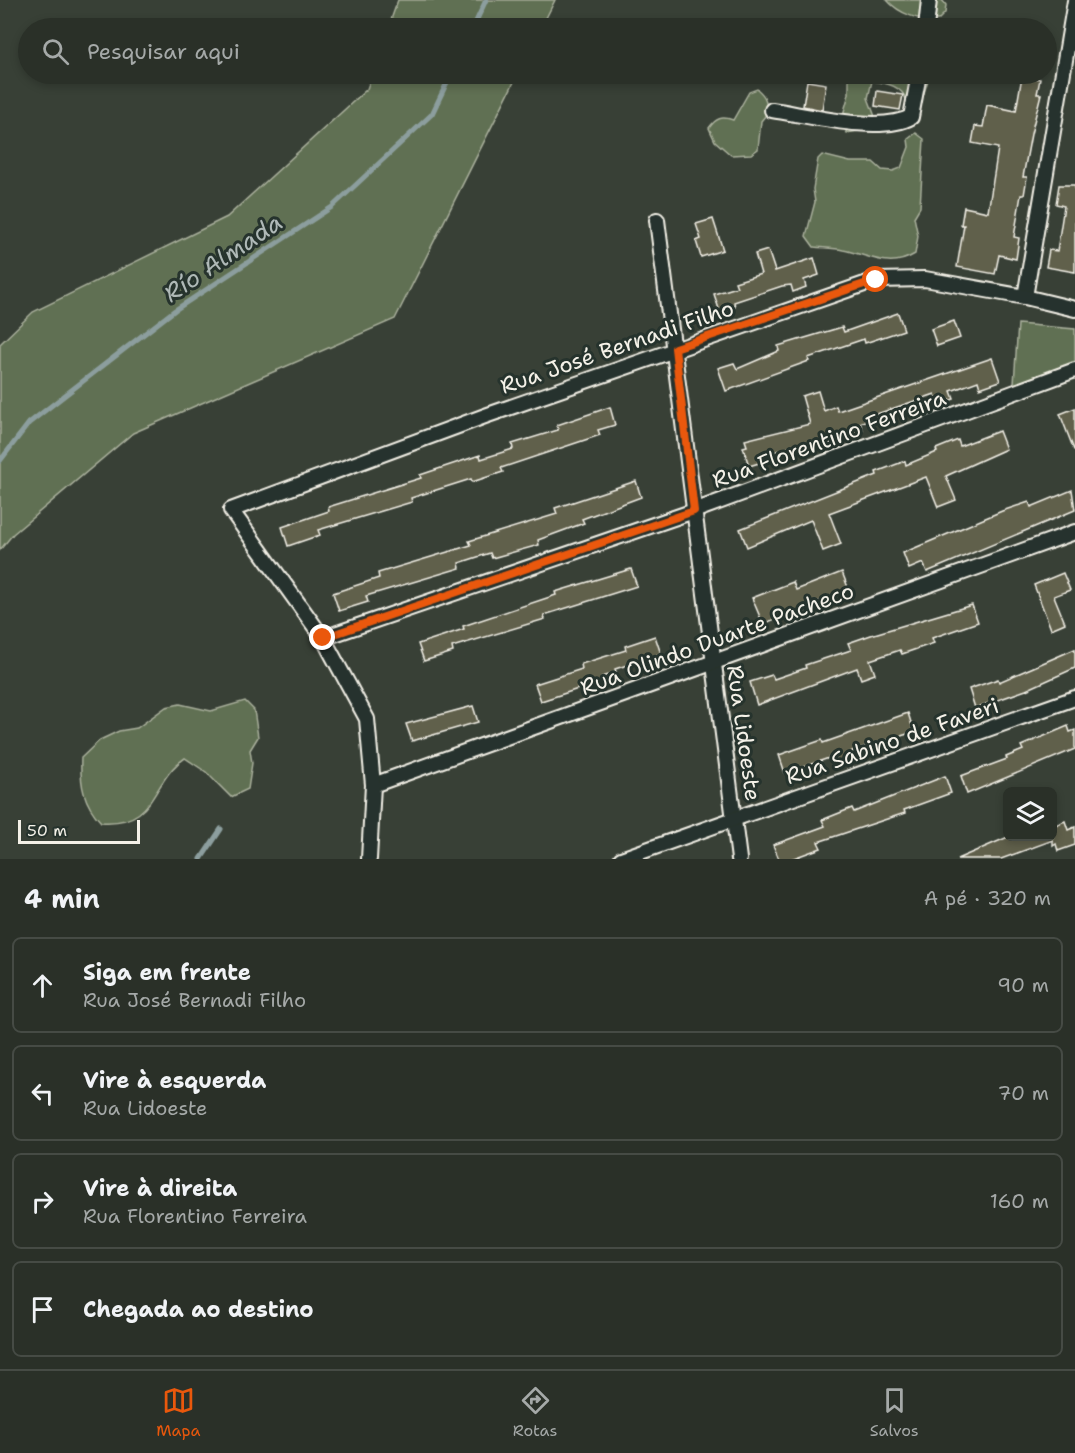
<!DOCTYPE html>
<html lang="pt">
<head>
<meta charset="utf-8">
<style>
  body { margin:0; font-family:"Shantell Sans",sans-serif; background:#363c34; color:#f1f3f6 }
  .controls { position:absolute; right:18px; bottom:18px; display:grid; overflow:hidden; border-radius:9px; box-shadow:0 3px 9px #0003 }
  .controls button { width:54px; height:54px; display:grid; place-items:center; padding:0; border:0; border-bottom:2px solid #464b45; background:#2a3028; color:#f1f3f6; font:30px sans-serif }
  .scale { position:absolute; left:18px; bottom:15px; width:122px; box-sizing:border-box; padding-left:6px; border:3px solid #f4f1e8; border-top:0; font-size:16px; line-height:21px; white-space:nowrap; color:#f4f1e8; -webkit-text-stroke:4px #26332d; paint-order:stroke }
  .stop { position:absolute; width:18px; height:18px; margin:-14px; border:4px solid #ea580c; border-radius:50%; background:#fff }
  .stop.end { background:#ea580c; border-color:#fff; box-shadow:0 2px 6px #0008 }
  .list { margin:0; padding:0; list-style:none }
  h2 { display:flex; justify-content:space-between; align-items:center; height:78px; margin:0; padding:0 24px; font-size:26px }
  h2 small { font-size:20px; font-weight:400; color:#a5a9a8 }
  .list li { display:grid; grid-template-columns:39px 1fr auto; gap:18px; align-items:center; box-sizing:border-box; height:96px; margin:0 12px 12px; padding:0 12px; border:2px solid #464b45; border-radius:9px }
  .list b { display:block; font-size:22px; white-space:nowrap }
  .list p { margin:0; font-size:20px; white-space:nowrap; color:#a5a9a8 }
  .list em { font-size:20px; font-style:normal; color:#a5a9a8 }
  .icon { flex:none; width:33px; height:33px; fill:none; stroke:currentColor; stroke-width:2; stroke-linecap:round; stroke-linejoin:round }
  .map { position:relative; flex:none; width:1075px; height:859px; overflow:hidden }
  .search { position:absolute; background:#2a3028; box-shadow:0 3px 9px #0003; left:18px; right:18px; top:18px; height:66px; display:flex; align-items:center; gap:15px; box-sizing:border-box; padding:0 21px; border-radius:33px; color:#a5a9a8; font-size:22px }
  .sheet { height:510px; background:#2a3028 }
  nav { display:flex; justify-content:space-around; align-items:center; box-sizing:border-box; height:84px; border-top:2px solid #464b45; background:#2a3028; font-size:16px; color:#a5a9a8 }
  nav a { display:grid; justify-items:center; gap:3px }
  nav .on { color:#ea580c }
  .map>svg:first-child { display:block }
  .green { fill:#607052; stroke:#aab09d; stroke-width:1.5 }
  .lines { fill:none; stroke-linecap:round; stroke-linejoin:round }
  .stream { stroke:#8c9e9e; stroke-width:5 }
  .building { fill:#61604c; stroke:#f4f1e8; stroke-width:1.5 }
  .street-casing { stroke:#f4f1e8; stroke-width:18 }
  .street { stroke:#26332d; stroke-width:14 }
  .route { stroke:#ea580c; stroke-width:8 }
  .labels { text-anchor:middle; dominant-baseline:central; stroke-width:6; stroke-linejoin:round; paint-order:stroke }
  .street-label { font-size:22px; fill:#f4f1e8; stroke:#26332d }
  .water-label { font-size:24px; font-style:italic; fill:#afb9b7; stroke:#26332d }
</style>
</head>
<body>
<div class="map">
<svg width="1075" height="859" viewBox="0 0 1075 859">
  <rect width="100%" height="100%" fill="#384036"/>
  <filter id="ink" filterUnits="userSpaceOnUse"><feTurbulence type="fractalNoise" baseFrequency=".0167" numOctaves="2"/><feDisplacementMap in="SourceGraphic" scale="12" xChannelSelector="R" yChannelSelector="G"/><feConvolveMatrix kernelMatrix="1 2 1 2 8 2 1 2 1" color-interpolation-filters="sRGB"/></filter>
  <g filter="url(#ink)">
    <g class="green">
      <polygon points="398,0 555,0 541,28 388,28"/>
      <path d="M887,0H942L946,5L945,13L938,20C920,21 899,14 887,0Z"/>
      <polygon points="372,74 518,74 395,319 133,433 13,534 0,550 0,344 33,312 227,217 367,89"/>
      <path d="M849,74H930L923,96L916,105L907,102C903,86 887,83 872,81L868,98L877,122L872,129L847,133L841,122L849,94Z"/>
      <path d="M757,89C767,97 767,103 766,115L761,121L758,149L751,154L731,155L715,141L709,128C716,118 722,116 733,120L749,92Z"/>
      <path d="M916,133L924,139L920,207L914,217L918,236L915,254C889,270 869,255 843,250C834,248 823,248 814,247L806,236L815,202L813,189L818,159L822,155L850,162H873L882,170L893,171L901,168L909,147L908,139Z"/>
      <polygon points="1018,324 1075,329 1075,365 1014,384"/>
      <path d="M245,701L254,710L258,737L250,750L252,763L248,789L231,797L206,772L185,758C150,781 158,826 101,822C83,803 80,784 81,758L100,740L119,731L137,728L166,707L180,704L211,711Z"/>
    </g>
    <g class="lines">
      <g class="stream">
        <polyline points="473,28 486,0"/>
        <polyline points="0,461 29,423 175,310 332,207 432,114 451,74"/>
        <polyline points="201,859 221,829"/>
      </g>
    </g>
    <g class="building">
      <polygon points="1022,76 1040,79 1037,94 1041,94 1031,134 1023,177 1027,177 1024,195 1021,195 1014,237 1019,238 1016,259 999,255 995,274 957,267 964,225 961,225 964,207 988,212 995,168 998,148 972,143 975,126 983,127 987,105 1016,111"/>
      <polygon points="807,81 826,84 822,110 803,106"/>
      <polygon points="877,91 903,95 900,110 875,106"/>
      <polygon points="1059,185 1075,185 1075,272 1046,267 1049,250 1057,251 1064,206 1056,204"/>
      <polygon points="713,219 723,250 701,257 696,241 701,239 696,224"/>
      <polygon points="768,250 775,271 814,258 819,275 804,280 806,287 793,292 791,285 782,286 734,302 735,307 720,312 714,294 737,287 735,282 761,274 755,254"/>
      <polygon points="898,313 904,330 865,343 864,339 808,358 809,361 726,391 718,368 734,363 737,369 779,351 778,346 842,327 844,332"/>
      <polygon points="954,321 960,338 937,346 931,329"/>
      <polygon points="992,358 1000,381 980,388 978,381 951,391 954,399 938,404 935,394 874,415 875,417 860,423 863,430 830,441 831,444 816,448 814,442 798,445 767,454 769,460 749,466 743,447 747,446 745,440 810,424 802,396 818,391 824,411 836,406 838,411"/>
      <polygon points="610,407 615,425 598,430 600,435 501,468 503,472 472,482 471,479 411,498 412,502 318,530 320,535 288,546 282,527 329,511 328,507 421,478 420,475 480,455 481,459 513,449 512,444 558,430 557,425"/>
      <polygon points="1075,408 1075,450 1074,450 1060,414"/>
      <polygon points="999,431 1006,449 946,476 956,500 938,507 926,477 829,513 841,544 823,551 811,520 747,547 740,529 877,475 876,472 905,461 906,465 937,452 936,449 958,440 960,446"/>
      <polygon points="636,481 641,497 582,519 584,523 538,540 539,545 492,558 490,553 459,563 460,568 366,596 368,602 339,611 333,593 379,578 378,573 471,545 469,541 557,514 555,508"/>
      <polygon points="1072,490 1075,510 927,572 923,563 909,569 903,553 1002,511 1029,502 1031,507"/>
      <polygon points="631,569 637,586 544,615 545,619 452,647 453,652 424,661 418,644 464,629 463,626 556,595 555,592"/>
      <polygon points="842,572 849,590 803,608 806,614 789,621 787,614 763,624 752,598 793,582 796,590"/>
      <polygon points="1063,573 1070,590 1054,596 1065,623 1051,629 1034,585"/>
      <polygon points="972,605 978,622 932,638 934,643 902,654 900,650 870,660 875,674 861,679 857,668 757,705 750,682 772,675 774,679 806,668 805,665 851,650 848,643 871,635"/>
      <polygon points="655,636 661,654 615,669 616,672 602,677 603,681 541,701 535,684 582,669 581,664 626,650 625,646"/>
      <polygon points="1075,649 1075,668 1026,690 975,708 969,689 998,679 999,682"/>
      <polygon points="473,706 478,722 412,741 406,724"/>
      <polygon points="908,713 914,732 852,751 854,757 837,763 835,756 785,773 779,755 822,740 823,743"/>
      <polygon points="1068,726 1070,732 1075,730 1075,749 967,794 961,776 1007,759 1006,757 1023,750 1021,746"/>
      <polygon points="945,776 951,793 904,810 905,813 818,842 821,848 791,859 779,859 773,845 825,826 822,820 852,808 854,812"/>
      <polygon points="1065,821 1068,830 1075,827 1075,845 1058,851 1056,844 1053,846 1053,840 1001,859 957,859 1008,837 1053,837 1053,826"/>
    </g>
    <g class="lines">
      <g class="street-casing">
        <g id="street">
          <polyline points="926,28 929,0"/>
          <path d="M772,110C807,115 880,134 911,117L919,74"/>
          <polyline points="657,220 739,859"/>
          <polyline points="1025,297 1075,1"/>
          <polyline points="323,638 694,511 1075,370"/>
          <polyline points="373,785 1075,532"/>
          <polyline points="369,859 373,785 367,719 323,638 231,510 485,416 876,280 925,279 1025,297 1075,309"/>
          <polyline points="621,859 1075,698"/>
        </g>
      </g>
      <use href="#street" class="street"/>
    </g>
  </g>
  <g class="lines" filter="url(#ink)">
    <polyline class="route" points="323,638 694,511 675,348 876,280"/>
  </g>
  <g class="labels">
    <g class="street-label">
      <text transform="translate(617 347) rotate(-19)">Rua José Bernadi Filho</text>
      <text transform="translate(829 439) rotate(-20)">Rua Florentino Ferreira</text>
      <text transform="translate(717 639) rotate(-20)">Rua Olindo Duarte Pacheco</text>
      <text transform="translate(744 733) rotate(82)">Rua Lidoeste</text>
      <text transform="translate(892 741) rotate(-19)">Rua Sabino de Faveri</text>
    </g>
    <g class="water-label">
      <text transform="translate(223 258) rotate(-34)">Río Almada</text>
    </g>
  </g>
</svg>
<div class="controls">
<button><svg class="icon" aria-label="layers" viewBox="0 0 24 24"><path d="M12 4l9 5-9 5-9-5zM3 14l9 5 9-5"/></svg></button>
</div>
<div class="scale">50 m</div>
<div class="stop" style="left:876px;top:280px"></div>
<div class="stop end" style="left:323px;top:638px"></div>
<div class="search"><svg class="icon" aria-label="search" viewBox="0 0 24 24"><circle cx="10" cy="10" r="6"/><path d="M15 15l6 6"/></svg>Pesquisar aqui</div>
</div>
<section class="sheet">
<h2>4 min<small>A pé · 320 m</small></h2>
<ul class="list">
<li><svg class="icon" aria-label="ahead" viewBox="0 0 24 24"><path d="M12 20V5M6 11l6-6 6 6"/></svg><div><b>Siga em frente</b><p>Rua José Bernadi Filho</p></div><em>90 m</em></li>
<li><svg class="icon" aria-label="left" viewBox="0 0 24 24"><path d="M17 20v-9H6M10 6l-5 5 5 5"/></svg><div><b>Vire à esquerda</b><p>Rua Lidoeste</p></div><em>70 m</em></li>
<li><svg class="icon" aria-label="right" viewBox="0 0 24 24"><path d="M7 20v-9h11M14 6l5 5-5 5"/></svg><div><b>Vire à direita</b><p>Rua Florentino Ferreira</p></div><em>160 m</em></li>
<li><svg class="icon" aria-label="arrive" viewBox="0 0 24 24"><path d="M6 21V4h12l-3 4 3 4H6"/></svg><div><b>Chegada ao destino</b></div></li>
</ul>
</section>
<nav>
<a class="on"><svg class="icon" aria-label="map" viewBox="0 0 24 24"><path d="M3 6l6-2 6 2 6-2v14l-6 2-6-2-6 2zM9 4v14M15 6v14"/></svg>Mapa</a>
<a><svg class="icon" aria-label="directions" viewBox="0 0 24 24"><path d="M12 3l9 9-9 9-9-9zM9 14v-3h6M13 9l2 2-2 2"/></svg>Rotas</a>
<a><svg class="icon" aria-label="saved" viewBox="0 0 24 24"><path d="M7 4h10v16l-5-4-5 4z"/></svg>Salvos</a>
</nav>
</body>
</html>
